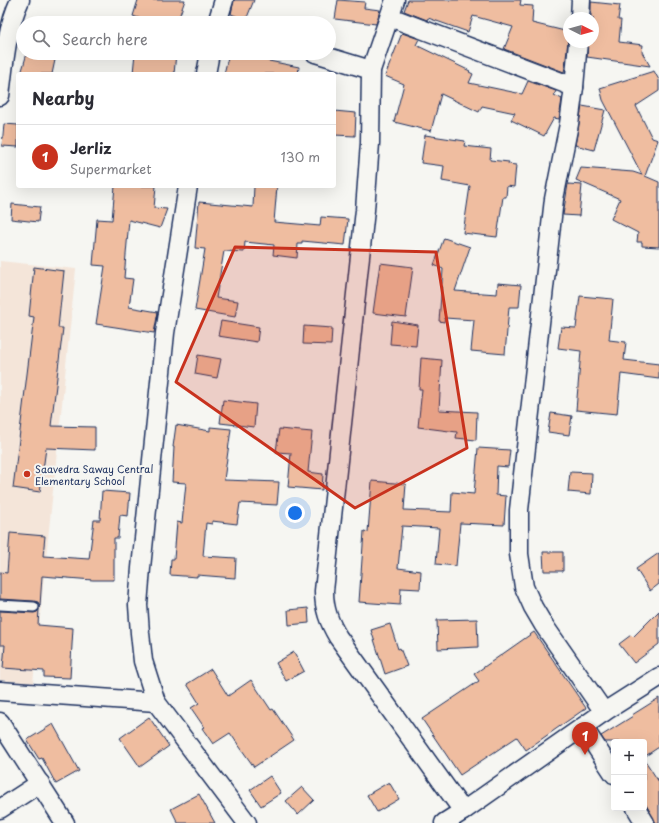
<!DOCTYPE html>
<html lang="en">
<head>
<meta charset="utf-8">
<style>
  body { margin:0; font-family:"Playpen Sans",sans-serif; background:#f7f7f7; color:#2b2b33 }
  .controls { position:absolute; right:12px; bottom:12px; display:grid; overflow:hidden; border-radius:4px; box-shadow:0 4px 16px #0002 }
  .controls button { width:36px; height:36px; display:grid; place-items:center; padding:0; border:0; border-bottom:1px solid #e1e1e2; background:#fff; color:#2b2b33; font:20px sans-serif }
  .compass { position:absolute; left:563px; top:12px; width:36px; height:36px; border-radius:50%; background:#fff; box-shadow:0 4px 16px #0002; rotate:95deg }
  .you { position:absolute; left:295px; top:513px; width:14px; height:14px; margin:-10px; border:3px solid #fff; border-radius:50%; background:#1a73e8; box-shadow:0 0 0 6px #1a73e833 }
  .badge { display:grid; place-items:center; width:26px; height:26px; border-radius:50%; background:#c8321e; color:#fff; font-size:13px; font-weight:700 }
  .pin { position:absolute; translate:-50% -33px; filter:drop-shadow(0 1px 2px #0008) }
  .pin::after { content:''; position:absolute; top:21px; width:14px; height:12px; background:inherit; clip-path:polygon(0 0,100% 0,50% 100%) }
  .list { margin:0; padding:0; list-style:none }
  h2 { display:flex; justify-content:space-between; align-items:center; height:52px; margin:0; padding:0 16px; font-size:17px }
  h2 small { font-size:13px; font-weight:400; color:#7c7c81 }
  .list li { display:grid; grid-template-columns:26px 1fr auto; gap:12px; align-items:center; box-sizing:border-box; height:64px; padding:0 16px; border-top:1px solid #e1e1e2 }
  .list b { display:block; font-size:15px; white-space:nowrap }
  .list p { margin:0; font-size:13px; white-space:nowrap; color:#7c7c81 }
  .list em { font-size:13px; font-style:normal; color:#7c7c81 }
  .icon { flex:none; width:22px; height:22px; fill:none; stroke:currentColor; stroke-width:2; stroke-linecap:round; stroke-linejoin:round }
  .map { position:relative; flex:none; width:659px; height:823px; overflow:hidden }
  .search { position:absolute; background:#fff; box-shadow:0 4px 16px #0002; left:16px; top:16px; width:320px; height:44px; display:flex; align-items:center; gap:10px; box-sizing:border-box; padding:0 14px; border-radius:22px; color:#7c7c81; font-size:15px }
  .panel { position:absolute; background:#fff; box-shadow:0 4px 16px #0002; left:16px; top:72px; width:320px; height:116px; border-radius:4px }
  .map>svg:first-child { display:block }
  .built { fill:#f4e5d9 }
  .building { fill:#efbda0; stroke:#1b2f5e }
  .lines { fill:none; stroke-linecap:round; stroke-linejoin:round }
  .lane-casing { stroke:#1b2f5e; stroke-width:12 }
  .street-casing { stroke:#1b2f5e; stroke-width:21 }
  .lane { stroke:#f6f6f2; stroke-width:9 }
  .street { stroke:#f6f6f2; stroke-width:18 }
  .marked { fill:#c8321e; fill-opacity:0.2; stroke:#c8321e; stroke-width:3; stroke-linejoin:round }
  .poi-dot { fill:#c8321e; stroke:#f6f6f2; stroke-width:1.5 }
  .labels { text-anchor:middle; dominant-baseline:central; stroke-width:4; stroke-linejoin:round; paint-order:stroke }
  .poi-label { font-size:10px; fill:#1b2f5e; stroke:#f6f6f2; text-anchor:start }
</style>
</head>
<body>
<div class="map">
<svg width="659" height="823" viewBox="0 0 659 823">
  <rect width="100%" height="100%" fill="#f6f6f2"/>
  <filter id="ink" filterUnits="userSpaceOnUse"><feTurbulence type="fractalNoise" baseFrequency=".025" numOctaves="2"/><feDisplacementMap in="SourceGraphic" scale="8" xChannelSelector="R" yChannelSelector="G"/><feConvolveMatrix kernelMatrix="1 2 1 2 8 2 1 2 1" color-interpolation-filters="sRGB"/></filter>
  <g filter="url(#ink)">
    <polygon class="built" points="0,261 76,269 33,683 0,680"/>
    <g class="building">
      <polygon points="138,0 185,0 177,23 152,23 133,16"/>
      <polygon points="234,0 254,0 246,20 231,14"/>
      <polygon points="338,0 365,2 364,8 380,10 376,24 335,19"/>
      <polygon points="408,0 521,0 520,5 533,6 532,23 569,32 565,67 564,72 504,49 513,27 473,16 468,32 428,18 427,20 404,11"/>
      <polygon points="591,2 620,5 618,20 621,20 619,42 643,45 642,52 650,66 587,57 588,42 593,42 593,18 591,18"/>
      <polygon points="402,33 419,39 416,45 470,71 469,72 473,74 469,83 522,94 528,81 556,91 554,95 562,99 559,119 554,118 544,136 511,120 515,113 482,106 479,112 441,94 431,131 394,122 404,84 385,76"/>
      <polygon points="27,53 55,60 52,74 21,74"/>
      <polygon points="135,53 176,53 174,74 133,73"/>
      <polygon points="229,53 266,53 264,60 299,67 298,74 224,74"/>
      <polygon points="654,71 659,80 659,91 636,106 652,138 658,140 645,176 659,182 659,247 642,246 642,242 637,242 638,233 611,219 620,199 576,180 581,168 633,172 642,175 603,100 600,88"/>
      <polygon points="582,106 605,110 594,150 575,145"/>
      <polygon points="334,111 356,113 355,136 334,135"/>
      <polygon points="4,124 18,125 18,147 2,146"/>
      <polygon points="425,135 465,141 464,146 491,149 490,160 509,162 508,164 516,165 514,187 507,186 506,197 503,197 497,237 463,233 470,186 442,181 444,166 421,163"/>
      <polygon points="568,184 582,185 579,216 563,215"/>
      <polygon points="115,186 156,186 154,208 167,209 160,228 129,220 124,278 133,279 129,307 158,312 154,333 96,324 105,266 93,265 97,219 112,220"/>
      <polygon points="254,186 277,186 274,222 320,226 321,217 348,219 345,245 302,241 302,244 298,244 297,258 273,255 274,245 245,242 244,252 224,251 216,298 238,301 235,317 195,310 205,249 195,248 199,202 253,207"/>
      <polygon points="12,204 40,207 38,222 11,219"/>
      <polygon points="444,238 470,247 455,291 497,294 498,283 521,285 519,307 509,307 505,354 471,351 474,320 445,318 444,322 439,321 443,269 434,265"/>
      <polygon points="380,263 413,267 406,317 373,313"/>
      <polygon points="34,267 64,271 58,328 63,328 51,426 95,427 95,450 46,448 40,492 13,488 34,317 29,316"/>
      <polygon points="580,296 613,299 609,340 626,342 624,360 659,364 659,379 621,374 617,414 576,410 581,351 558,348 561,327 576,328"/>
      <polygon points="221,321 259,327 257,342 218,336"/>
      <polygon points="392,321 418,325 416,346 390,344"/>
      <polygon points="304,326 332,328 331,345 303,344"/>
      <polygon points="198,355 221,359 217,378 195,374"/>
      <polygon points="421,358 442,360 439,410 477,412 476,440 456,438 457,432 418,427 422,389 419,389"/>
      <polygon points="223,400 256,404 254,427 220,423"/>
      <polygon points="551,413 572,416 569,435 548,432"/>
      <polygon points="176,425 210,431 210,427 231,429 224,480 279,482 277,505 240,503 237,524 212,521 212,524 206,523 203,556 236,558 235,578 197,575 197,577 170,575 171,559 174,559 177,522 182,523 186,483 172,482 174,447 173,447"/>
      <polygon points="279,429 312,432 308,472 323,474 322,490 288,487 291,453 276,452"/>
      <polygon points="478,448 510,450 508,467 497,466 496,495 506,496 504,525 460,523 456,566 436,564 439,528 402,526 398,568 421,571 420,589 401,588 400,605 359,602 364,531 368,532 372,481 406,484 404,510 451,512 452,492 474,494"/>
      <polygon points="570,472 592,473 591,494 568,492"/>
      <polygon points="102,491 130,493 128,516 120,515 118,538 114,538 114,580 93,580 42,576 40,606 38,602 34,601 0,599 0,572 7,573 10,533 45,536 43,556 89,559 94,520 100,520"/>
      <polygon points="543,552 563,552 563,571 544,571"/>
      <polygon points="659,553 659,584 650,591 636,569"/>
      <polygon points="308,608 309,623 289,625 288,610"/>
      <polygon points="39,609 38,625 73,628 70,678 44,677 44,671 3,668 5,645 0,645 0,611 34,613 37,612"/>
      <polygon points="659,611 659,644 634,663 619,644 631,635 633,637"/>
      <polygon points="477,619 478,647 438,649 437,620"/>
      <polygon points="390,624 398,649 400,648 407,666 385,674 371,630"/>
      <polygon points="534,632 586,708 526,750 517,737 460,775 422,719 479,681 474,674"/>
      <polygon points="294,652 304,671 286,681 276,663"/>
      <polygon points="211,669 228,696 251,680 271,710 273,709 294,740 254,767 230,733 213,744 202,728 204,727 191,708 199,703 187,684"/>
      <polygon points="659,698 659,747 644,757 644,742 605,742 601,736 633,716 632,715"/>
      <polygon points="149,717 169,746 140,767 120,738"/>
      <polygon points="53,724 79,771 56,784 42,758 39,759 27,740"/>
      <polygon points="644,759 659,782 659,823 656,823 644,802"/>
      <polygon points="270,776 281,793 261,806 250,790"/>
      <polygon points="389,782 399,799 377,812 367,795"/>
      <polygon points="302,787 314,800 298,815 286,801"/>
      <polygon points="199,794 215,823 178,823 171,809"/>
    </g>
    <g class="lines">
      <g class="lane-casing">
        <polyline id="lane" points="0,605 34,607"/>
      </g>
      <g class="street-casing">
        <g id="street">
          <path d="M395,0L371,70L370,143L365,210L324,591C324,609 329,622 338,637L463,811"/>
          <polyline points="390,17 574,87"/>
          <polyline points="580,18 581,0"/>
          <polyline points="217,23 224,0"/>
          <polyline points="578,42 574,87 569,124 554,199 519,510 519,554 524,587 533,607 543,624 604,712"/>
          <polyline points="315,53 371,70"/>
          <polyline points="206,74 210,53"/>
          <path d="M0,96C4,64 6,30 20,0"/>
          <polyline points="188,186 165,333 141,568 138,605 140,633 143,661 156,702 247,823"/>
          <polyline points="0,691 156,702"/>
          <polyline points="0,722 65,823"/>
          <polyline points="583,727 614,774"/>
          <polyline points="636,808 645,823"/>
          <polyline points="0,809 40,783"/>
          <polyline points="444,823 463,811 604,712 659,677"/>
        </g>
      </g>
      <use href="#lane" class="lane"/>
      <use href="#street" class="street"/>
    </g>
  </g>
  <path class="marked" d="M235,247L436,252L467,448L355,508L176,382Z"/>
  <circle class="poi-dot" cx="27" cy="474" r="4"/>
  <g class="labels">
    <g class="poi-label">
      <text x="35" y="468">Saavedra Saway Central<tspan x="35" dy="12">Elementary School</tspan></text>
    </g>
  </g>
</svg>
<div class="controls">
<button>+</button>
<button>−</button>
</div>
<svg class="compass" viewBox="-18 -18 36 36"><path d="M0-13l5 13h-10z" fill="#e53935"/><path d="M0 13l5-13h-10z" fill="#7c7c81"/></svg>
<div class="you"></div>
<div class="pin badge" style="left:585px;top:755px">1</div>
<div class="search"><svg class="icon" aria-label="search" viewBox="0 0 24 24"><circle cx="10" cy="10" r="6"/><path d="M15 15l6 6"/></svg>Search here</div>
<section class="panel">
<h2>Nearby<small></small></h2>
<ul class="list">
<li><span class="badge">1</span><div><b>Jerliz</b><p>Supermarket</p></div><em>130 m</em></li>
</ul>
</section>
</div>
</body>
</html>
